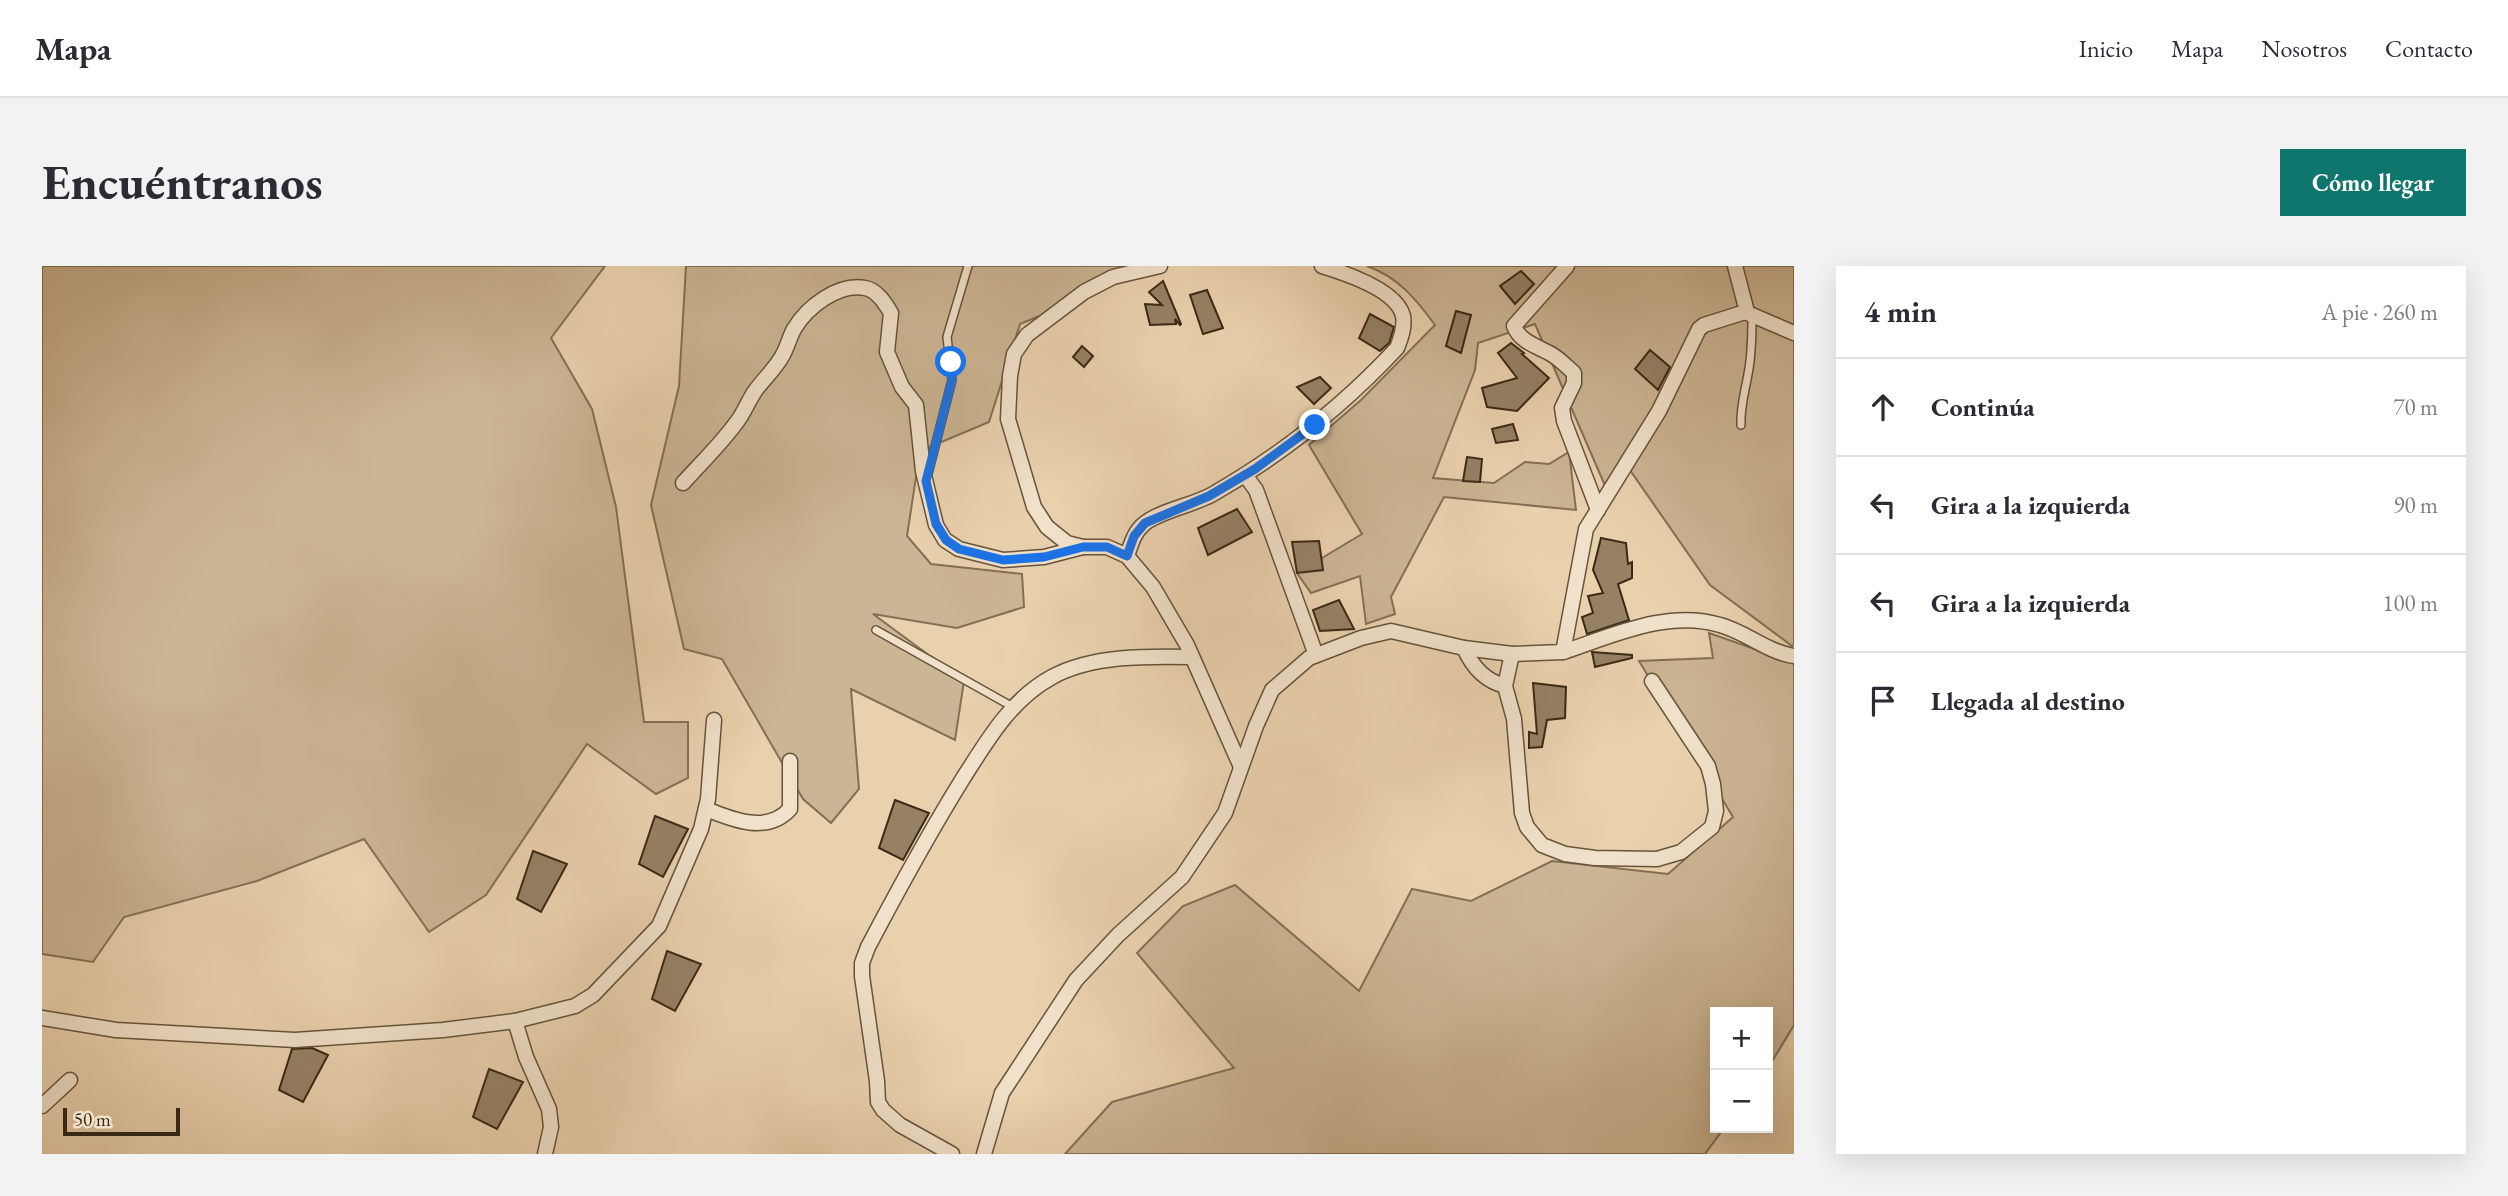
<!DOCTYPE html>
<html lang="es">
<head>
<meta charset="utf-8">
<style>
  body { margin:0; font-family:"EB Garamond",serif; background:#f2f2f3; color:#2b2b33 }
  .controls { position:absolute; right:21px; bottom:21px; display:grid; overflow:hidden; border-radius:0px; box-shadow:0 7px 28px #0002 }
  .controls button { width:63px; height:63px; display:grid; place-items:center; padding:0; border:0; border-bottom:2px solid #e1e1e2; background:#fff; color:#2b2b33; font:35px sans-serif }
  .scale { position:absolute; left:21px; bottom:18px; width:117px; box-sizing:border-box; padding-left:7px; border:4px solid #3a2a15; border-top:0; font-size:19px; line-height:24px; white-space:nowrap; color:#3a2a15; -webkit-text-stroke:5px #f1e1ca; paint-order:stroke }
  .stop { position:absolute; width:21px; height:21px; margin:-16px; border:5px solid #1a73e8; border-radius:50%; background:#fff }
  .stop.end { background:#1a73e8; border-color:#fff; box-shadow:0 2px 7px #0008 }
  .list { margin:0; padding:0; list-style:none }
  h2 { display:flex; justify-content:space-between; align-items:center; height:91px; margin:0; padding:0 28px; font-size:30px }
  h2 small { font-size:23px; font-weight:400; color:#7c7c81 }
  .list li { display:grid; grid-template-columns:46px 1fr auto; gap:21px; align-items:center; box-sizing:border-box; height:98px; padding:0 28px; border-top:2px solid #e1e1e2 }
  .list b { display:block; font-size:26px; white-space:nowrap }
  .list em { font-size:23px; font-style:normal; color:#7c7c81 }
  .icon { flex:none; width:38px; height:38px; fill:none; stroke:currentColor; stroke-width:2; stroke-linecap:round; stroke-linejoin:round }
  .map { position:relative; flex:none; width:1752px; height:888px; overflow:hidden; border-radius:0px }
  header { display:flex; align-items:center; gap:42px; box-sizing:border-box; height:98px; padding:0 35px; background:#fff; border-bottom:2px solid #e1e1e2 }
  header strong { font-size:33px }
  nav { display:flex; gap:38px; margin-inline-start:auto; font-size:24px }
  .intro { display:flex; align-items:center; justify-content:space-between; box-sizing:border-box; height:168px; padding:0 42px }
  h1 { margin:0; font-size:49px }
  .button { padding:18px 32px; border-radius:0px; background:#0f766e; color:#fff; font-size:24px; font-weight:700 }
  main { display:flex; gap:42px; padding:0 42px }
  aside { flex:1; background:#fff; border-radius:0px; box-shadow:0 7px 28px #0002 }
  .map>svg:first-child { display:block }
  .green { fill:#ccb594; stroke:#837054; stroke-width:2 }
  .building { fill:#968165; stroke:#3a2a15; stroke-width:2 }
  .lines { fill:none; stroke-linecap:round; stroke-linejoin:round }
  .lane-casing { stroke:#66543b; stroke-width:10 }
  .street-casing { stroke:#66543b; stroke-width:17 }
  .lane { stroke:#f1e1ca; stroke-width:7 }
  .street { stroke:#f1e1ca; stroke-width:14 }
  .route { stroke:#1a73e8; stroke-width:9 }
</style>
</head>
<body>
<header>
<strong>Mapa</strong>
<nav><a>Inicio</a><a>Mapa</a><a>Nosotros</a><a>Contacto</a></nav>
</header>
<div class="intro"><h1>Encuéntranos</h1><a class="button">Cómo llegar</a></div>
<main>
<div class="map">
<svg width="1752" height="888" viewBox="0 0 1752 888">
  <rect width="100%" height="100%" fill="#ead1ae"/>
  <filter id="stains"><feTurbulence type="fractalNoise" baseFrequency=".00286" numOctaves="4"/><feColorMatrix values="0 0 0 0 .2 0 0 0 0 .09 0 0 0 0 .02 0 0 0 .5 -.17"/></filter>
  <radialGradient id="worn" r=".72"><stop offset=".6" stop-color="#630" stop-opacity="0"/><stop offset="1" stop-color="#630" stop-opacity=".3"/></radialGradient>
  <g class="green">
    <polygon points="0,0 563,0 509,72 550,143 574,241 602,456 646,456 646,512 614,528 545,478 444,629 387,666 322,573 215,615 82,651 51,696 0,688"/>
    <polygon points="644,0 1098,0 1024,39 978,58 947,156 878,185 865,270 889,298 980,308 982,341 915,362 831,348 922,415 913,474 809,423 817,523 789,557 761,533 680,393 642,383 609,239 637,120"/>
    <path d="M1325,0H1752V379L1750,380L1668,319L1583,197L1564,222L1493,58L1436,77L1433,104L1391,212L1452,217L1483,196L1507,198L1527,186L1534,244L1402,231L1349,331L1353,348L1324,358L1318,310L1269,327L1255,307L1320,268L1267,179L1319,134L1393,59C1374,33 1356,11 1325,0Z"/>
    <polygon points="1667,367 1752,397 1752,759 1726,802 1726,746 1673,746 1673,862 1682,862 1663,888 1023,888 1070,836 1192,802 1095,687 1141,640 1193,619 1317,725 1370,623 1429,635 1510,595 1626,608 1691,551 1597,395 1671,392"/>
  </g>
  <g class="building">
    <polygon points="1479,5 1492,18 1473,38 1458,20"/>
    <polygon points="1121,15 1139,58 1138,59 1133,53 1134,58 1108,59 1103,38 1120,39 1107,26"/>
    <polygon points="1165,24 1181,62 1161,68 1148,29"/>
    <polygon points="1414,45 1429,49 1419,87 1404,80"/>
    <polygon points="1328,48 1352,61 1347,77 1338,85 1317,72"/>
    <polygon points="1469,77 1482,87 1480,88 1507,112 1475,145 1445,141 1440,122 1475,112 1456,87"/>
    <polygon points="1040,80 1051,90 1042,101 1031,91"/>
    <polygon points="1608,84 1628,101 1616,124 1593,103"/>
    <polygon points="1278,111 1289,122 1272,138 1255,121"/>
    <polygon points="1471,158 1476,174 1454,177 1450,163"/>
    <polygon points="1425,191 1440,193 1438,216 1421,215"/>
    <polygon points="1195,243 1210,266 1166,289 1156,262"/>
    <polygon points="1559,272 1584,277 1586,298 1590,296 1590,312 1576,318 1587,354 1545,368 1540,351 1551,347 1546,330 1561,327 1551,304"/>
    <polygon points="1277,275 1281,304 1255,307 1250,276"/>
    <polygon points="1297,334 1312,363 1278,365 1271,344"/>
    <polygon points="1550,386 1590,389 1590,392 1553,401"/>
    <polygon points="1491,417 1524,421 1523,452 1505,454 1500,481 1487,482 1487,466 1495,468"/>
    <polygon points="853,534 887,547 861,594 837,582"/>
    <polygon points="613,550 646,563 621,611 597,598"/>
    <polygon points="491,585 525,598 499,646 475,633"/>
    <polygon points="625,685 659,698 633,745 610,733"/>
    <polygon points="270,782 286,789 261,836 237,824 250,783"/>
    <polygon points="447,803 481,816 455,863 431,851"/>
  </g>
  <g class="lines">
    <g class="lane-casing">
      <g id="lane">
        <path d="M1699,159C1698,141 1703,126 1706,108C1710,89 1710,70 1710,51"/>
        <polyline points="886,208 910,114 905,71 926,0"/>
        <polyline points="834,364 971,441"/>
      </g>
    </g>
    <g class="street-casing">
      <g id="street">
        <polyline points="1118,0 1071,11 1042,26 985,69 972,88 968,110 966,153 992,241 1005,261 1025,277 1041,281 1065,281 1085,290 1111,321 1145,379 1199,501"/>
        <path d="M1525,0L1472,60C1478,76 1495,80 1509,88C1518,93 1525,101 1532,107V117L1520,142L1522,155L1556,244"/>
        <polyline points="1703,46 1752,67"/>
        <polyline points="1203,209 1214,224 1274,389"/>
        <path d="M641,217C660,196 681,176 697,153C703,144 707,134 713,125C721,114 731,105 739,92C745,83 747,72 752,63C765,41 796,17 823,22C835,24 843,37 849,47L845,86L860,121L874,139L881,205L894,259L903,274L917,283L961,294L1002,291L1041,281"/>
        <path d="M1085,290C1089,279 1092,266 1102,258C1117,245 1152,239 1171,228C1239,189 1301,140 1355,82C1359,72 1363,61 1361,50C1355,24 1303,7 1280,0"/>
        <path d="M1422,382C1430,400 1443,415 1463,420L1472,453L1480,547L1485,561L1500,579L1523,588L1553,592L1615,593L1639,586L1670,561L1674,545L1671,518L1666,500L1610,415"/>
        <path d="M1521,386C1570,370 1626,343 1678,359C1704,366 1725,386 1752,390"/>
        <polyline points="1463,420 1470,388"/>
        <path d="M664,543C691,554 725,568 748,543V495"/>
        <polyline points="0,752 74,764 253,774 401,764 473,755 533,740 551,729 617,660 659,563 666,533 672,454"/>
        <polyline points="473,755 484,791 507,843 509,861 503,888"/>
        <polyline points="0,840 28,814"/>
        <path d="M910,888L858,859L841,844L836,836L835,815L820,710V697L826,681C856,624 886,569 920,514C945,475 968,434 1010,411C1050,389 1106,390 1150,391"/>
        <polyline points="942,888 960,827 1034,714 1076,669 1140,611 1183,547 1214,460 1230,424 1267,392 1319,372 1349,365 1422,382 1470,388 1521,386 1544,263 1617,145 1657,63 1662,59 1703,46 1704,42 1693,0"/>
      </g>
    </g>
    <use href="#lane" class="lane"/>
    <use href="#street" class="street"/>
  </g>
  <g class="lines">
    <polyline class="route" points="909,96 910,114 884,215 894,258 904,274 917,283 961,294 1002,291 1041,281 1065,281 1085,290 1092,270 1103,257 1167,230 1213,203 1273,159"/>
  </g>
  <rect width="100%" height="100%" filter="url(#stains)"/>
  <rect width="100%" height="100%" fill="url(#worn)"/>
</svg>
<div class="controls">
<button>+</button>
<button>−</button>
</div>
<div class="scale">50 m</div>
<div class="stop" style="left:909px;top:96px"></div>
<div class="stop end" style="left:1273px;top:159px"></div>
</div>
<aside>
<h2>4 min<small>A pie · 260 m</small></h2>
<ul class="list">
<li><svg class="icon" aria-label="ahead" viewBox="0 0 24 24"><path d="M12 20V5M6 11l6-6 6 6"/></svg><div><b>Continúa</b></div><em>70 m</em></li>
<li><svg class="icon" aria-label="left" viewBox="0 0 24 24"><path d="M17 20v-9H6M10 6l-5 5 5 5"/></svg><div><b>Gira a la izquierda</b></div><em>90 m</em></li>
<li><svg class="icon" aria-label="left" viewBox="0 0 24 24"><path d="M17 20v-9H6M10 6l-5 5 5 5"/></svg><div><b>Gira a la izquierda</b></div><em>100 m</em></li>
<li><svg class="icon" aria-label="arrive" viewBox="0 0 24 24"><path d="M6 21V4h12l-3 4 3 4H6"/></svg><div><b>Llegada al destino</b></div></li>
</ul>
</aside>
</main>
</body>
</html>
